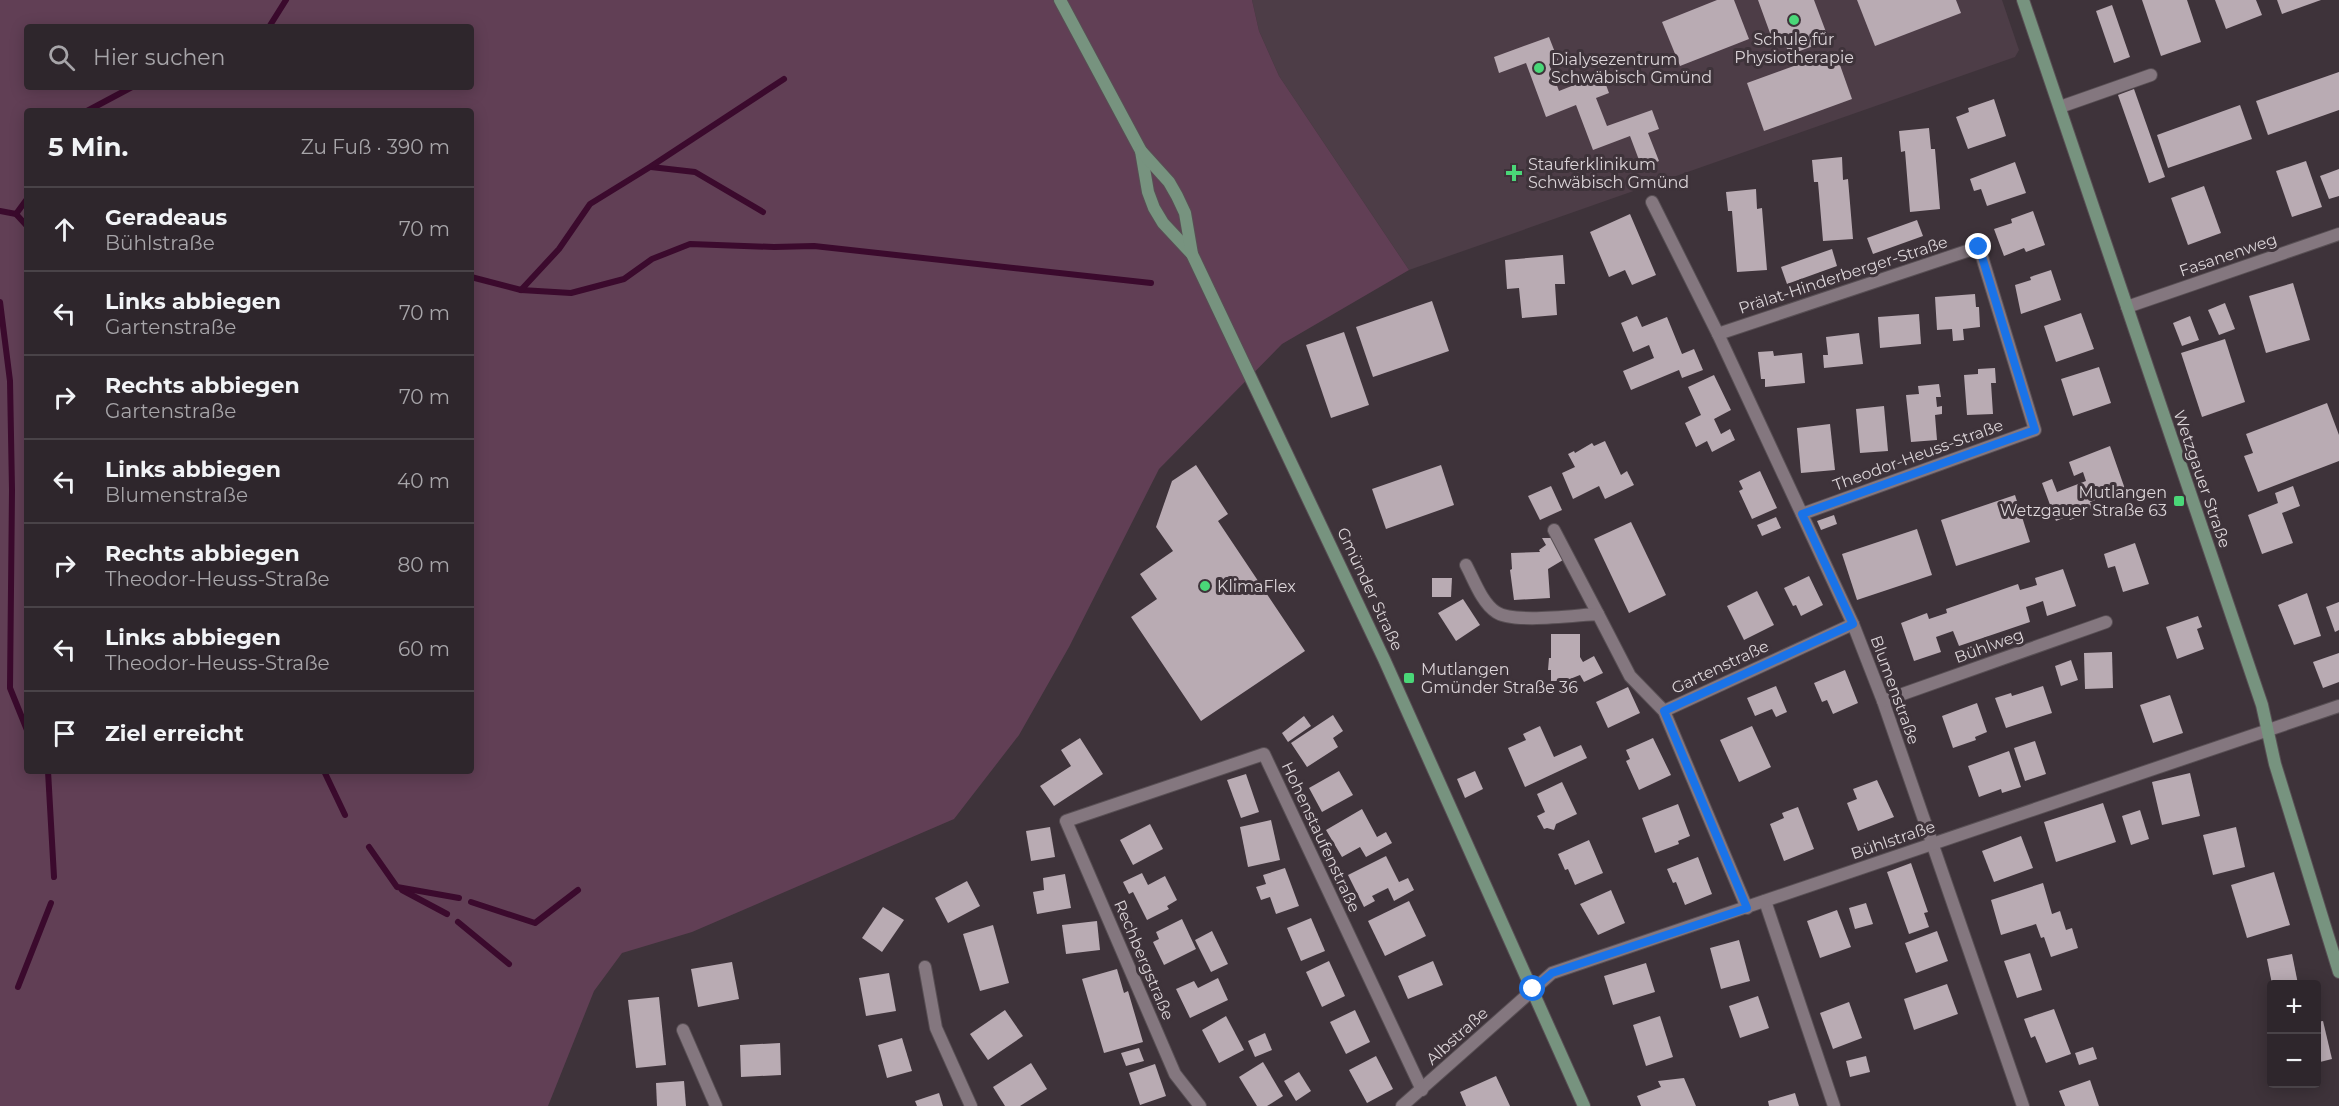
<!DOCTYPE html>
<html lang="de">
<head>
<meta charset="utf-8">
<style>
  body { margin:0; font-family:Montserrat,sans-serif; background:#3a3238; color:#f1f3f6 }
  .controls { position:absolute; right:18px; bottom:18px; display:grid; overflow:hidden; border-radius:6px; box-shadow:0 3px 15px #0003 }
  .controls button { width:54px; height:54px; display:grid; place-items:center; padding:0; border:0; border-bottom:2px solid #494348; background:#2e262c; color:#f1f3f6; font:30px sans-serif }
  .stop { position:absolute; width:18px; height:18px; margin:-14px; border:4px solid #1a73e8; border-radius:50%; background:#fff }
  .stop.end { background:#1a73e8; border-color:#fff; box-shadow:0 2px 6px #0008 }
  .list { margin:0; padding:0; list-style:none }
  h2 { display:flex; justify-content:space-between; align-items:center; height:78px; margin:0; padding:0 24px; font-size:26px }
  h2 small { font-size:20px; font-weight:400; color:#a7a5a9 }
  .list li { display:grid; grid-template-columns:39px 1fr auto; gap:18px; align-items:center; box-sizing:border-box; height:84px; padding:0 24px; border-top:2px solid #494348 }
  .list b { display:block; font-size:22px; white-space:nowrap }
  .list p { margin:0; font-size:20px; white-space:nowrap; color:#a7a5a9 }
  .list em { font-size:20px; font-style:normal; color:#a7a5a9 }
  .icon { flex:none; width:33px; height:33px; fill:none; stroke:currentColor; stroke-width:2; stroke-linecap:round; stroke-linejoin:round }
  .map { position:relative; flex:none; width:2339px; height:1106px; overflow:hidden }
  .search { position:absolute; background:#2e262c; box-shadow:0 3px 15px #0003; left:24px; top:24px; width:450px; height:66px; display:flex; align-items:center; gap:15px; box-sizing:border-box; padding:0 21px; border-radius:6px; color:#a7a5a9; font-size:22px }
  .panel { position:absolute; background:#2e262c; box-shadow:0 3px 15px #0003; left:24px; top:108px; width:450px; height:666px; border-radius:6px }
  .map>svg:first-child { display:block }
  .built { fill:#4d3d47 }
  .green { fill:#613f55; fill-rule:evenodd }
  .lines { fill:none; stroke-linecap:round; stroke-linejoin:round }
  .stream { stroke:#3b0a2d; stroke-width:6 }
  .building { fill:#b9abb3 }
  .street-casing { stroke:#584f54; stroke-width:14 }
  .secondary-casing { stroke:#584f54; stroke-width:14 }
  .street { stroke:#84777f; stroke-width:12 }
  .secondary { stroke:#77937f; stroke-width:12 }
  .route { stroke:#1a73e8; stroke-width:8 }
  .poi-dot { fill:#4ad778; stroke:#3e333a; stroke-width:2 }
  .labels { text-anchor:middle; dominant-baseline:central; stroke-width:6; stroke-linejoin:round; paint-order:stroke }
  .poi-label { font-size:16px; fill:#dbd4d8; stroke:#3e333a; text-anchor:start }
  .street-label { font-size:16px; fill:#dbd4d8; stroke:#3e333a }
</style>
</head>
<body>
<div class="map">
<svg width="2339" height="1106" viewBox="0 0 2339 1106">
  <rect width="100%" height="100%" fill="#3e333a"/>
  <polygon class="built" points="1252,0 2002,0 2019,50 2015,57 1409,270 1279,76 1259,31"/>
  <path class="green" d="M0,0H1252L1259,31L1279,76L1409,270L1282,344L1159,469L1069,647L1019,735L954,819L692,932L622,953L594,991L548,1106H0ZM27,27H471V87H27ZM27,111H471V771H27Z"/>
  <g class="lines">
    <g class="stream">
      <polyline points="269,27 286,0"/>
      <polyline points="87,111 132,87"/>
      <polyline points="651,167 695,172 763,212"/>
      <polyline points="0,211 16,214 27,226"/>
      <polyline points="16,214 27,199"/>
      <polyline points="471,277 521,290 571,293 624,279 652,259 690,244 774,247 814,246 1151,283"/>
      <polyline points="521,290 559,249 590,204 650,167 784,79"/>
      <polyline points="0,302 10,381 12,490 10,688 27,730"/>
      <polyline points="48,771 54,877"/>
      <polyline points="324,771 345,815"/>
      <polyline points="369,847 397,887 459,898"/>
      <polyline points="402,890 447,914"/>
      <polyline points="471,902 535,923 578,890"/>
      <polyline points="458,922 509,964"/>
      <polyline points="18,987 51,903"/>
    </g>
  </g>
  <g class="building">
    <polygon points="1717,0 1734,0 1749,39 1680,66 1662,22"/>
    <polygon points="1758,0 1814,0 1829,40 1789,55 1784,40 1774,44"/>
    <polygon points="1857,0 1956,0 1961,13 1875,46"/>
    <polygon points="2142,0 2187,0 2201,42 2161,56"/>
    <polygon points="2215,0 2256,0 2262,15 2226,29"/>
    <polygon points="2277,0 2321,0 2282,14"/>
    <polygon points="2112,5 2130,57 2114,63 2096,11"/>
    <polygon points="1549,37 1558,60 1549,64 1559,91 1602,74 1609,93 1596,98 1607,126 1652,110 1659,129 1648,133 1659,161 1642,168 1630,136 1593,150 1576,105 1546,117 1526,63 1499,73 1494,57"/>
    <polygon points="1835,51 1852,99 1764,131 1747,83"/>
    <polygon points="2339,72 2339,110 2268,135 2256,101"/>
    <polygon points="2134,89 2165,177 2149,183 2118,95"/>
    <polygon points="1994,99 2006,136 1968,149 1956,117 1969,112 1968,108"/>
    <polygon points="2240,105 2252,139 2168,168 2157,135"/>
    <polygon points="1929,128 1931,149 1935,149 1940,209 1910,212 1905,151 1901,152 1899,131"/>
    <polygon points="1842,157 1843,180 1848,179 1853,239 1823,241 1818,182 1814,182 1812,160"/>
    <polygon points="2306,161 2322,207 2292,217 2276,171"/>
    <polygon points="2015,162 2026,193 1987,206 1981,189 1974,191 1970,179"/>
    <polygon points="2339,169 2339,196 2329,199 2320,176"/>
    <polygon points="2204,186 2221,233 2188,245 2171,198"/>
    <polygon points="1756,189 1757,209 1762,208 1767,270 1737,272 1732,211 1728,211 1726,192"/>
    <polygon points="2033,211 2045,245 2026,252 2024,248 2004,256 1994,229 2012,223 2011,219"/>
    <polygon points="1630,214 1656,275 1632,285 1625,270 1609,277 1590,232"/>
    <polygon points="1917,220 1923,236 1873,254 1867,238"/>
    <polygon points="1832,249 1837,266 1787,284 1781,267"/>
    <polygon points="1563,255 1565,284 1555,284 1557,315 1522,318 1519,288 1507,289 1505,260"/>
    <polygon points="2051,270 2061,300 2021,314 2015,285 2031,280 2030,277"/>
    <polygon points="2293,283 2310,340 2266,353 2249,296"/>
    <polygon points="1975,294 1976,307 1979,307 1980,327 1963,329 1964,340 1953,341 1952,329 1937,330 1935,297"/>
    <polygon points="1432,301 1449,351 1373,377 1356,327"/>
    <polygon points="2225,303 2235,329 2219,335 2208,310"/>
    <polygon points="2081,313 2094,349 2056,362 2044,326"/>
    <polygon points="1919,314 1921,344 1880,348 1878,317"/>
    <polygon points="1637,316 1642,327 1667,317 1682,354 1694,349 1703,370 1682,378 1679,370 1631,390 1623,371 1654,358 1649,345 1633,352 1621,323"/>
    <polygon points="2190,316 2199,340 2182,346 2173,323"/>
    <polygon points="1344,332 1369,405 1331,418 1306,345"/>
    <polygon points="1859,333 1863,364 1824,368 1823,355 1828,355 1826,337"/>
    <polygon points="2225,339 2245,402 2202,417 2181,353"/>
    <polygon points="1773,351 1774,356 1802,353 1805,383 1765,387 1765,379 1761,379 1758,352"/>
    <polygon points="2099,367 2111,403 2073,416 2061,379"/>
    <polygon points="1995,368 1996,383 1991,383 1993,414 1967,415 1964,375 1978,374 1978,369"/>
    <polygon points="1714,375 1731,410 1714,419 1721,434 1730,429 1735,440 1712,452 1707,441 1696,447 1685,423 1701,415 1688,387"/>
    <polygon points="1939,384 1941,397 1936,397 1937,407 1942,406 1942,414 1935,415 1937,440 1911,442 1906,395 1919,394 1918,386"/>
    <polygon points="2327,403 2339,435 2339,461 2258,492 2244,456 2253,453 2246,434"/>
    <polygon points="1884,406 1888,451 1860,453 1856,409"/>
    <polygon points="1830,424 1835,470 1801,473 1797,428"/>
    <polygon points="1605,441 1621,475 1627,471 1634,485 1605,499 1599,486 1573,499 1562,473 1575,467 1568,454 1574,451 1575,453 1592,443 1594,446"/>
    <polygon points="2110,446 2125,489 2090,502 2092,508 2086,510 2087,514 2070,520 2068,516 2056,521 2042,483 2052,479 2057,492 2086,481 2083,472 2074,476 2069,462"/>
    <polygon points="1196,465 1228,514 1218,521 1305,651 1201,721 1131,617 1157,599 1140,574 1173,551 1156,527 1172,481"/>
    <polygon points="1441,465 1454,505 1386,529 1372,489"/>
    <polygon points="1760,471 1777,508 1752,519 1739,491 1743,489 1739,481"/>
    <polygon points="1551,486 1562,510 1540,520 1528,496"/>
    <polygon points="2293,486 2300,506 2282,513 2293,543 2262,554 2248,515 2278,503 2275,493"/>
    <polygon points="2015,495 2030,542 1956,566 1941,520"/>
    <polygon points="1834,515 1837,524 1821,530 1817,521"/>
    <polygon points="1776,517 1781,528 1762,536 1757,525"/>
    <polygon points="1631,522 1666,595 1629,613 1594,539"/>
    <polygon points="1917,529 1932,575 1857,600 1842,554"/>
    <polygon points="1542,538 1552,538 1563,560 1548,569 1550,598 1514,600 1510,570 1512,569 1511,553 1540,552 1539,550 1546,545"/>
    <polygon points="2135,543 2149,584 2123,592 2115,566 2108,568 2104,554"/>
    <polygon points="2063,569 2076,606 2047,616 2043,601 2026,607 2030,622 1959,646 1953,631 1936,637 1941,652 1914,661 1901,623 1927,613 1929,619 1947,613 1946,609 2018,584 2020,590 2037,585 2035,578"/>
    <polygon points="1809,576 1823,605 1801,616 1796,605 1793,606 1784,588"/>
    <polygon points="1432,578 1452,578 1451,597 1432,597"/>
    <polygon points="1757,591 1774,625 1744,640 1727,606"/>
    <polygon points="2307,593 2321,636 2294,645 2278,605"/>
    <polygon points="1463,599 1480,625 1456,641 1438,613"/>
    <polygon points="2339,602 2339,630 2335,632 2326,607"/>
    <polygon points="2198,616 2202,627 2197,629 2204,649 2177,659 2166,627"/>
    <polygon points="1551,634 1580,634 1580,657 1583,662 1594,656 1603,673 1584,682 1580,675 1565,681 1551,681 1551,670 1548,670 1549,658 1551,658"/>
    <polygon points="2112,652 2113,688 2085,689 2084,653"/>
    <polygon points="2339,653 2339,682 2323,688 2313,662"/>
    <polygon points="2071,660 2078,680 2061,686 2055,666"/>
    <polygon points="1845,670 1858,703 1833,714 1827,700 1822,702 1814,683"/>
    <polygon points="1776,686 1787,712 1776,717 1772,709 1755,716 1747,698"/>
    <polygon points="2043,686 2052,713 2006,728 1995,698 2011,693 2012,696"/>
    <polygon points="1628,687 1640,713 1608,728 1596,702"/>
    <polygon points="2170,695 2183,733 2153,743 2140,705"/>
    <polygon points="1977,703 1987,732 1975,737 1976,740 1953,748 1942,716"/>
    <polygon points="1333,715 1343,731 1333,738 1338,747 1307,767 1291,743"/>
    <polygon points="1304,716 1311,726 1288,742 1282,733"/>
    <polygon points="1540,726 1554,757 1581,745 1587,758 1525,787 1508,748 1526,740 1523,734"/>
    <polygon points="1752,726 1771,767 1739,782 1720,740"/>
    <polygon points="1080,738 1103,774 1054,806 1040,786 1071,766 1061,750"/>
    <polygon points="1653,738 1671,775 1639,790 1626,761 1630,759 1626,750"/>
    <polygon points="2035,741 2046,774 2025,781 2014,748"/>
    <polygon points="2009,751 2021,787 2002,793 2001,789 1979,797 1968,766"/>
    <polygon points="1339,771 1353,795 1322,812 1309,788"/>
    <polygon points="1475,771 1483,789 1465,798 1457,779"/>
    <polygon points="2190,773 2200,816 2162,825 2152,782"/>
    <polygon points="1246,774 1259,812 1241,818 1227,780"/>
    <polygon points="1877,780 1894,817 1858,831 1847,803 1857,799 1853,789"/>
    <polygon points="1562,782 1577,814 1556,824 1554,830 1547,828 1544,829 1537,816 1545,812 1537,794"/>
    <polygon points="2103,803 2116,842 2056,862 2044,822"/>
    <polygon points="1678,804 1690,836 1678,841 1679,844 1655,853 1642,818"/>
    <polygon points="1798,807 1814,849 1784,861 1770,824 1784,818 1782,813"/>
    <polygon points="1362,809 1377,837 1386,832 1392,843 1366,857 1360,847 1342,857 1326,830"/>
    <polygon points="2140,810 2149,839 2131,845 2122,816"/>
    <polygon points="1271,820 1280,860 1248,867 1240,827"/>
    <polygon points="1150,824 1163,849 1133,865 1120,840"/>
    <polygon points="1050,827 1055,857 1031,861 1026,831"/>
    <polygon points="2236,827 2245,867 2213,875 2203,835"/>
    <polygon points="2021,836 2033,868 1994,882 1982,851"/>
    <polygon points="1589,840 1603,873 1575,885 1568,869 1565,870 1558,854"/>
    <polygon points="1386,856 1399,882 1408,878 1414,890 1394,901 1388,888 1372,896 1375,901 1364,907 1348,875"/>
    <polygon points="1698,857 1712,894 1685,905 1676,882 1673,883 1667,869"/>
    <polygon points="1911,863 1928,912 1924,913 1929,927 1909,934 1887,872"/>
    <polygon points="1285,868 1299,906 1276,914 1270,897 1261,900 1256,887 1266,884 1263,875"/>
    <polygon points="2274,872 2290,925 2247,938 2231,885"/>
    <polygon points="1142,873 1148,885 1165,876 1177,900 1167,906 1169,909 1147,920 1133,892 1129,894 1123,882"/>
    <polygon points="1065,874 1071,908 1037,914 1033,892 1044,890 1043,878"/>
    <polygon points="967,881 980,906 948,923 935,898"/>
    <polygon points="2043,883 2052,914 2060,911 2066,930 2072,928 2078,948 2051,957 2044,937 2041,938 2036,924 2001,935 1991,900"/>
    <polygon points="1611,890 1625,923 1598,935 1580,904"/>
    <polygon points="1409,901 1426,936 1385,956 1368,921"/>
    <polygon points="1866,903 1873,924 1855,929 1849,908"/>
    <polygon points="883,907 904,920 882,952 862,938"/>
    <polygon points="1837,910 1851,947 1820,958 1807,921"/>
    <polygon points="1311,918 1325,951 1301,961 1287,928"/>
    <polygon points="1182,919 1196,949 1164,965 1153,942 1159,939 1156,932"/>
    <polygon points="1097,921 1100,950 1066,954 1062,925"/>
    <polygon points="993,925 1009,983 980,991 963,934"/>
    <polygon points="1212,931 1228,964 1211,972 1195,940"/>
    <polygon points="1937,931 1948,961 1916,973 1905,943"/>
    <polygon points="1739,940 1750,981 1721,989 1710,948"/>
    <polygon points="2030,953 2042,990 2017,998 2004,961"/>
    <polygon points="2292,954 2298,984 2272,984 2267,959"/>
    <polygon points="1329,961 1345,996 1322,1007 1306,972"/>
    <polygon points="1433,961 1443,985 1408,999 1398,976"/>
    <polygon points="732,962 739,999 698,1007 691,969"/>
    <polygon points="1646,963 1655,992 1613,1005 1604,976"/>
    <polygon points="1117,969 1124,993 1128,991 1143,1042 1104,1053 1082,979"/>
    <polygon points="889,973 896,1011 866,1016 859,978"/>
    <polygon points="1218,978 1228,1000 1190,1018 1176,989 1194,981 1198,988"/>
    <polygon points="1947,984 1958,1014 1914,1030 1904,999"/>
    <polygon points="1758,996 1769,1028 1740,1038 1729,1006"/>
    <polygon points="659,997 666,1065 636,1068 628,1000"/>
    <polygon points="1849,1002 1862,1038 1833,1049 1820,1013"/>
    <polygon points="2054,1009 2071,1054 2046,1063 2035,1036 2031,1038 2024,1019"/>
    <polygon points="1005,1010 1023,1036 988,1060 970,1034"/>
    <polygon points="1355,1010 1370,1042 1346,1054 1330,1022"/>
    <polygon points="1226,1016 1244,1050 1219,1063 1202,1030"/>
    <polygon points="1660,1016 1673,1057 1646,1066 1633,1025"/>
    <polygon points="2323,1021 2332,1059 2316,1063 2316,1022"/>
    <polygon points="1265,1033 1272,1050 1255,1057 1248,1041"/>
    <polygon points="902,1038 912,1071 887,1078 878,1045"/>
    <polygon points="780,1043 781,1075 741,1077 740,1045"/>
    <polygon points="2093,1047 2097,1059 2079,1065 2075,1053"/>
    <polygon points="1139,1048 1144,1061 1126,1066 1121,1053"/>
    <polygon points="1376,1056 1393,1089 1367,1103 1349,1070"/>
    <polygon points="1866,1056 1870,1072 1850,1077 1846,1061"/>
    <polygon points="1263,1062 1283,1096 1267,1106 1257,1106 1239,1077"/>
    <polygon points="1031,1063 1047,1089 1020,1106 1005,1106 993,1087"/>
    <polygon points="1155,1064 1166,1096 1140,1105 1129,1073"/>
    <polygon points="1299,1072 1311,1091 1296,1101 1284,1081"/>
    <polygon points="1496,1076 1510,1106 1466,1106 1460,1092"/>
    <polygon points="1684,1078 1696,1106 1641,1106 1637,1096 1661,1087 1658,1081"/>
    <polygon points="2090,1080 2099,1106 2065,1106 2059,1091"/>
    <polygon points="684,1081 686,1106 657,1106 656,1083"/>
    <polygon points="939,1093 943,1106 917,1106 915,1101"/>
    <polygon points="1795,1093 1799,1106 1769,1106 1768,1101"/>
  </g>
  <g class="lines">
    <g class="street-casing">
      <g id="street">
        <polyline points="2060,107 2151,75"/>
        <polyline points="1652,202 1718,334 1853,624 1883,701 2023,1106"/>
        <polyline points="2127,307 2339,234"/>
        <polyline points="1718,334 1979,247 2035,430 1802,514"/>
        <polyline points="1554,530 1598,614"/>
        <path d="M1466,565C1474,580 1482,603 1496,612C1513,624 1576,615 1598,614L1630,676L1664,711L1747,908"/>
        <polyline points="1883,701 2106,622"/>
        <polyline points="1664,711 1853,624"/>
        <polyline points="1765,901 1834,1106"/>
        <polyline points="925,967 936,1028 971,1106"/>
        <polyline points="683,1030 716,1106"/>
        <polyline points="1200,1106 1175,1074 1066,821 1264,754 1422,1090"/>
        <polyline points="1402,1106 1552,973 2339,706"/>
      </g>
    </g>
    <g class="secondary-casing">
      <g id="secondary">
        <polyline points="1060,0 1141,151 1148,192 1154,208 1163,223 1192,254"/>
        <polyline points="2023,0 2262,705 2275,764 2339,972"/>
        <polyline points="1141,151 1169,182 1177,196 1185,213 1192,254 1384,659 1584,1106"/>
      </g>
    </g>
    <use href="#street" class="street"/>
    <use href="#secondary" class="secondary"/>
  </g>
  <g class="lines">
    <polyline class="route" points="1533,989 1552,973 1747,908 1664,711 1853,624 1802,514 2035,430 1979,247"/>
  </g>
  <g class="poi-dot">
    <circle cx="1794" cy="20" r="6"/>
    <circle cx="1539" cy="68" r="6"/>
    <path d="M1511 164h6v6h6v6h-6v6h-6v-6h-6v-6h6z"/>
    <rect x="2173" y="495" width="12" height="12" rx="3"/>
    <circle cx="1205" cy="586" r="6"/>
    <rect x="1403" y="672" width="12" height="12" rx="3"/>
  </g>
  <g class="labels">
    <g class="poi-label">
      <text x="1794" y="39" text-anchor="middle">Schule für<tspan x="1794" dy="18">Physiotherapie</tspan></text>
      <text x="1551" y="59">Dialysezentrum<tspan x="1551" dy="18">Schwäbisch Gmünd</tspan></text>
      <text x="1528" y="164">Stauferklinikum<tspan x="1528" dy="18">Schwäbisch Gmünd</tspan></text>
      <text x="2167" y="492" text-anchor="end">Mutlangen<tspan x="2167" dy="18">Wetzgauer Straße 63</tspan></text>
      <text x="1217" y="586">KlimaFlex</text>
      <text x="1421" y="669">Mutlangen<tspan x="1421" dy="18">Gmünder Straße 36</tspan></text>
    </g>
    <g class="street-label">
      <text transform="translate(2228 255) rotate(-19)">Fasanenweg</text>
      <text transform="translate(1843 275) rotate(-18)">Prälat-Hinderberger-Straße</text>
      <text transform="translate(1918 455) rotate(-20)">Theodor-Heuss-Straße</text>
      <text transform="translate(2202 479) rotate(71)">Wetzgauer Straße</text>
      <text transform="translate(1370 589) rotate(65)">Gmünder Straße</text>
      <text transform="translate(1989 646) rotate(-20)">Bühlweg</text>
      <text transform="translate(1720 667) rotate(-25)">Gartenstraße</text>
      <text transform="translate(1895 690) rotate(70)">Blumenstraße</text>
      <text transform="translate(1321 837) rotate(65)">Hohenstaufenstraße</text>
      <text transform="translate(1893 840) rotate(-19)">Bühlstraße</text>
      <text transform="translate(1144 960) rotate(67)">Rechbergstraße</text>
      <text transform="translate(1457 1036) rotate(-42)">Albstraße</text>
    </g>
  </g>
</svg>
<div class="controls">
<button>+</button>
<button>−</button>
</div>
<div class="stop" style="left:1533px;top:989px"></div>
<div class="stop end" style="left:1979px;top:247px"></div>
<div class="search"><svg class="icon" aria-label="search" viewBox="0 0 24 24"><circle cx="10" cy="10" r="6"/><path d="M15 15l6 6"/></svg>Hier suchen</div>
<section class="panel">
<h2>5 Min.<small>Zu Fuß · 390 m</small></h2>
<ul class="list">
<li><svg class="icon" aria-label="ahead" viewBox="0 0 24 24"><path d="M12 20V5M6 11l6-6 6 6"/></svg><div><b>Geradeaus</b><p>Bühlstraße</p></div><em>70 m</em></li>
<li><svg class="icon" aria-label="left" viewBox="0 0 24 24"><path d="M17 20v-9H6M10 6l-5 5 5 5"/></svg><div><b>Links abbiegen</b><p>Gartenstraße</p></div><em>70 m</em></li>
<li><svg class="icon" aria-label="right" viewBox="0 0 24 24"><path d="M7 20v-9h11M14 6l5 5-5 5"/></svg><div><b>Rechts abbiegen</b><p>Gartenstraße</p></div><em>70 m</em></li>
<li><svg class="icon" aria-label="left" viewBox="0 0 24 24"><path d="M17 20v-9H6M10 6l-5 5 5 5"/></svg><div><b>Links abbiegen</b><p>Blumenstraße</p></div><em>40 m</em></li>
<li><svg class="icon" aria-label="right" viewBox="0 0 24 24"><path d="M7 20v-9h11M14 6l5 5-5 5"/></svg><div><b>Rechts abbiegen</b><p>Theodor-Heuss-Straße</p></div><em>80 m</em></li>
<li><svg class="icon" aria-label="left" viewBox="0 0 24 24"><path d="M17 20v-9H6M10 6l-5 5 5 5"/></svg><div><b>Links abbiegen</b><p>Theodor-Heuss-Straße</p></div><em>60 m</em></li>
<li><svg class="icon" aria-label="arrive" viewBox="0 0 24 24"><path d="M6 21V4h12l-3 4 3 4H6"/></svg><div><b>Ziel erreicht</b></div></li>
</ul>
</section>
</div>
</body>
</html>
